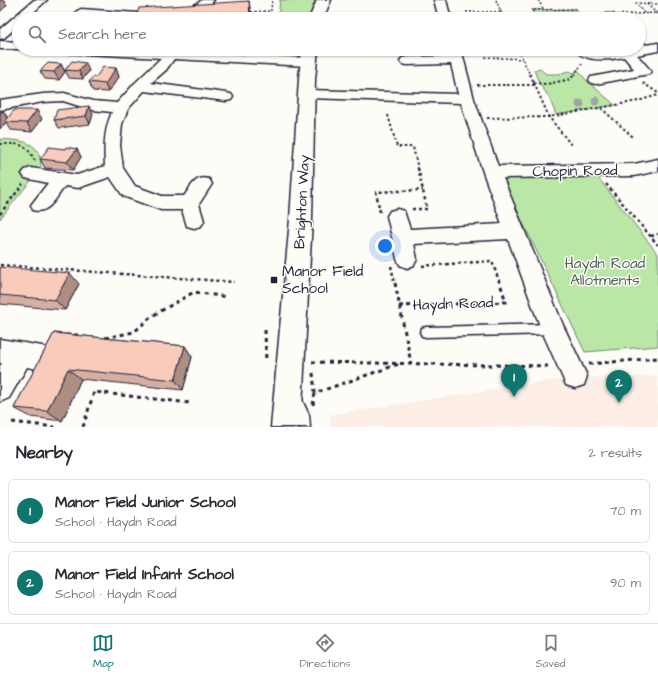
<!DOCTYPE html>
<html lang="en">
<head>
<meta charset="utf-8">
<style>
  body { margin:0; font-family:"Architects Daughter",sans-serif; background:#f2f2f3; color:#2b2b33 }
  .you { position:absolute; left:385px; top:246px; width:14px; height:14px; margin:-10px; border:3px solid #fff; border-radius:50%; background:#1a73e8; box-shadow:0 0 0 6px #1a73e833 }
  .badge { display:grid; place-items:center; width:26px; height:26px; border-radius:50%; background:#0f766e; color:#fff; font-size:13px; font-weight:700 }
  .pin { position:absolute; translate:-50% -33px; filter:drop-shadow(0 1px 2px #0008) }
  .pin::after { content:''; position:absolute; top:21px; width:14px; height:12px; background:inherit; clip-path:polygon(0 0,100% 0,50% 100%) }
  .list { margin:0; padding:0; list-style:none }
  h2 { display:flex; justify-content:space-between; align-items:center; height:52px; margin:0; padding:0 16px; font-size:17px }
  h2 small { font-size:13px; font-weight:400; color:#7c7c81 }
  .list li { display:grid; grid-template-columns:26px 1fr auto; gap:12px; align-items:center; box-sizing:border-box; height:64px; margin:0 8px 8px; padding:0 8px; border:1px solid #e1e1e2; border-radius:6px }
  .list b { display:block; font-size:15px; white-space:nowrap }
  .list p { margin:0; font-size:13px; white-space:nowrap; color:#7c7c81 }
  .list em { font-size:13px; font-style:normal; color:#7c7c81 }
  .icon { flex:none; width:22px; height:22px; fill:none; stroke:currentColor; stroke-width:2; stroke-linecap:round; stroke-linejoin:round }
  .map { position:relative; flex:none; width:658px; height:427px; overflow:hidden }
  .search { position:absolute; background:#fff; box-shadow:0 1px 3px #0004; left:12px; right:12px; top:12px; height:44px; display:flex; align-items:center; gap:10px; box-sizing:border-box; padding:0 14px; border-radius:22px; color:#7c7c81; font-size:15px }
  .sheet { height:196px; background:#fff }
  nav { display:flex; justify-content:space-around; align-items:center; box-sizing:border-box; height:56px; border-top:1px solid #e1e1e2; background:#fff; font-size:11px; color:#7c7c81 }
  nav a { display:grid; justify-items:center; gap:2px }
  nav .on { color:#0f766e }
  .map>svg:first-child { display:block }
  .built { fill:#fcede5 }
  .green { fill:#bae7a5; stroke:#6e8470 }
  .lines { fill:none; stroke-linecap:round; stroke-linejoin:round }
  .lane-casing { stroke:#22223b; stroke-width:3 }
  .street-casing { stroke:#22223b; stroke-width:3 }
  .secondary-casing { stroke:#22223b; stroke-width:3 }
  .path-far3 { stroke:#22223b; stroke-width:1.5; stroke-dasharray:2 2; stroke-linecap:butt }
  .path-far2 { stroke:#22223b; stroke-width:2; stroke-dasharray:2.5 2.5; stroke-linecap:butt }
  .path-far1 { stroke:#22223b; stroke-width:2.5; stroke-dasharray:3 3; stroke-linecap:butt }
  .path { stroke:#22223b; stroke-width:3; stroke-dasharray:4 4; stroke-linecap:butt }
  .lane { fill:#fdfcf7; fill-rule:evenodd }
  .street { fill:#fdfcf7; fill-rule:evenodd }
  .secondary { fill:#fdfcf7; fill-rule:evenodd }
  .tree { fill:#9ea5a1 }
  .wall { fill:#d5afa1; stroke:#22223b }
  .shaded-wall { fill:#ae8e83; stroke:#22223b }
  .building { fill:#f8cbbb; stroke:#22223b }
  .poi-dot { fill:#22223b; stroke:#fdfcf7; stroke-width:1.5 }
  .labels { text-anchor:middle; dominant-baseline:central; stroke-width:3; stroke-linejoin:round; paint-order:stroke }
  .street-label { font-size:15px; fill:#22223b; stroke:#fdfcf7 }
  .park-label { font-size:15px; fill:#505d5b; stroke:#fdfcf7 }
  .poi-label { font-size:15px; fill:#22223b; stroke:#fdfcf7; text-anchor:start }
</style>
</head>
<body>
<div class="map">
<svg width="658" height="427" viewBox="0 0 658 427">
  <rect width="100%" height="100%" fill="#fdfcf7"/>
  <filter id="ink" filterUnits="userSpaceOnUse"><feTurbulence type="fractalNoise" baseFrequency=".025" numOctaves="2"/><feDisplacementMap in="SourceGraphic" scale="8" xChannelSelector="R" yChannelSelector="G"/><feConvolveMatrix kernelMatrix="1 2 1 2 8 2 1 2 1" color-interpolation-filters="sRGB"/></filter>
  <g filter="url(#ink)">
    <polygon class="built" points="658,376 658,427 330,427 330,415 570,378"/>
    <g class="green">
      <polygon points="280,0 315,0 309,19 278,19"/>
      <polygon points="576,9 580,15 534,15 532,10"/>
      <polygon points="540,69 546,74 559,74 568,71 575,73 577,69 587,81 615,105 556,115 549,97 539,83 534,70"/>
      <path d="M0,139C21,141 41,139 41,168L0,219Z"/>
      <polygon points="592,170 658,254 658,346 585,352 502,179"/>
    </g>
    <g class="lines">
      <g class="lane-casing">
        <g id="lane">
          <polygon points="639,38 648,47 648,49 644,49 639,44"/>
          <polygon points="552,324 556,325 557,329 556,333 552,334 426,337 422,336 420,332 422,328 426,327"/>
          <polygon points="297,396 301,398 309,415 310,427 298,427 297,415 291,402 293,398"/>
        </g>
      </g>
      <g class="street-casing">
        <g id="street">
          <polygon points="34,0 47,0 26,19 19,19 19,25 4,38 0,39 0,29"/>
          <path d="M202,0H214C200,19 177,14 157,16C153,16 149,18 145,19C130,22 98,18 81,17L77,15L75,13L77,11L81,9L138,13L155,9L188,8L198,3Z"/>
          <polygon points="434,0 446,0 451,19 439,19"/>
          <polygon points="0,41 19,42 19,49 23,49 0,49"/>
          <path d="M658,43V51L637,55L651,71L649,74L596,84L591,83L589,80L591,77L634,69L624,57C610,60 584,63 574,49H591L599,51L608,52L623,49H639V46Z"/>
          <path d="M59,49H140L308,58L313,59L315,62L313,65L308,66L174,59L166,70L151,83L226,93L231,94L233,97L231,100L226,101L144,91L128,109L122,124L120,145L123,168L135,186L162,196H184C192,186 195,175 209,179L212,184L199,204L204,221L201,226L194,228L187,226L182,210H161L123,196L110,177L78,188L65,186C56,197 49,215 33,210L31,205L48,183L25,178L22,174L25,170L31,168L77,175L105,166C104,146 104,130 112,112L92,110L63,101L43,102L0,110V100L43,94L64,93L93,101L117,103L135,83L161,58L66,53L61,52Z"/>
          <polygon points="447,49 461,49 474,99 498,166 634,164 658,159 658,171 634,176 503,178 563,325 587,376 584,385 575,388 566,385 541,329 508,239 414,244 417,259 414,265 407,268 400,265 397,259 387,216 390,211 397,209 404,211 410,229 502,224 483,172 461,103 308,98 303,97 301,94 303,91 308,90 458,94 451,64 407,65 402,64 400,61 402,58 407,57 449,56"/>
          <polygon points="0,339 42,346 51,350 54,358 51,366 42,370 27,367 9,398 0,402 0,366 2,363 0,363"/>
        </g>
      </g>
      <g class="secondary-casing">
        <g id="secondary">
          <polygon points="317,0 331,0 323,19 309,19"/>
          <polygon points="302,49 318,49 315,79 312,219 301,427 271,427 290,219 299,79"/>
        </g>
      </g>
      <g class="path-far3">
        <polyline points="496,0 504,19"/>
        <polyline points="538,0 544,10"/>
        <polyline points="647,4 658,15"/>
        <polyline points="247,12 271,11"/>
        <polyline points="466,12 501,12"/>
        <polyline points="644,13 636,3 658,4"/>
        <polyline points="613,15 656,13 658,11"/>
        <polyline points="503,17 533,19"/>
        <polyline points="270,19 272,0"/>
        <polyline points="536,19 532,10 576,9 581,16"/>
        <polyline points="576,19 575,17 606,15"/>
        <polyline points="518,49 530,75"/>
        <polyline points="485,57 522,59"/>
        <polyline points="574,75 582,64"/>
      </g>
      <g class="path-far2">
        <polyline points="530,74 549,117 572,146"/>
        <polyline points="533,83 547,84 571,79 574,74"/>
        <polyline points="643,83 658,93"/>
        <polyline points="477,85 534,85"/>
        <polyline points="601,108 633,137"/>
        <polyline points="388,115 397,147 413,147 418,169"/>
        <polyline points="487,118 549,117 638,101 658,95"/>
        <path d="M0,144C20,144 25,142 35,161"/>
      </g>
      <g class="path-far1">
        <polyline points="606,184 658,245"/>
        <polyline points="412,209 427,209 418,168"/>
        <polyline points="380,212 376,192 423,190"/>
        <polyline points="0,214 23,184"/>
        <polyline points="651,236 658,234"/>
        <polyline points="0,265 234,282"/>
        <polyline points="391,266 395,284"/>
        <polyline points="422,266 492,261 500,284"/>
      </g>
      <g class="path">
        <polyline points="395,283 411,363"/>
        <polyline points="399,306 506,302 500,283"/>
        <polyline points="265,330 266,362"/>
        <polyline points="66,335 78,335"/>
        <polyline points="105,338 134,332 152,316 194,292 227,297"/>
        <polyline points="312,362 551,366"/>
        <polyline points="589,364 658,358"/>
        <polyline points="313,373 315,393"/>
        <polyline points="313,405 315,393 399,364"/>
        <polyline points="12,422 55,427"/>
        <polyline points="83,427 94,392 190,403"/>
      </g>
      <use href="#lane" class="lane"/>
      <use href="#street" class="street"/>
      <use href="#secondary" class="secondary"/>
    </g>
    <g class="tree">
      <circle cx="596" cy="101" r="4.5"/>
      <circle cx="580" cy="104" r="4.5"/>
    </g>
    <g class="wall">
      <polygon points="249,1 251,19 136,19 136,18"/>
      <polygon points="606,13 619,19 606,19 604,17"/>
      <polygon points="61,64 65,72 59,80 45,79 40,71"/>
      <polygon points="116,68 119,77 108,92 93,91 89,82 96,77"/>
      <polygon points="65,70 89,71 83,79 69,78"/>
      <polygon points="0,111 3,111 8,118 42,119 32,132 11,130 6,122 0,129"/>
      <polygon points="93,114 90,124 59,128 54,120"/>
      <polygon points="65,149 77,149 81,157 73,170 45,168 40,159"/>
      <polygon points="0,267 79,284 65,310 0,304"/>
      <polygon points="54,333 185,346 192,357 183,390 81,379 62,421 31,417 14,408"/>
    </g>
    <g class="shaded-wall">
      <polygon points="0,0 4,0 7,5 0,12"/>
      <polygon points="249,1 251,15 251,19 250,19"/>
      <polygon points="86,63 89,71 83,79 79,71"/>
      <polygon points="61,64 65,72 59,80 54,72"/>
      <polygon points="116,68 119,77 108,92 105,84"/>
      <polygon points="89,106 93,114 90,124 86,116"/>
      <polygon points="37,110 42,119 32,132 27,123"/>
      <polygon points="3,111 8,119 5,122 6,122 0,129 0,114"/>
      <polygon points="77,149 81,157 73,170 67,162"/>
      <polygon points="70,273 79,284 65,310 55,300"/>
      <polygon points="185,346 192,357 183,390 175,380"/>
      <polygon points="68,369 81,379 62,421 47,411"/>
    </g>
    <g class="building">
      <polygon points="249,1 250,19 226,19 226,13 136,18 139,8"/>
      <polygon points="606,13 614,13 619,19 611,19"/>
      <polygon points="72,61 86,63 79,71 65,70"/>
      <polygon points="48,63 61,64 54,72 40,71"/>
      <polygon points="103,67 116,68 105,84 89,82 93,77 96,77"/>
      <polygon points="89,106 86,116 54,120 57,110"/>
      <polygon points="14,110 37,110 27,123 5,122"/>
      <polygon points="49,147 65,149 66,147 77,149 67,162 40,159"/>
      <polygon points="0,267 70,273 55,300 0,295"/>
      <polygon points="54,333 185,346 175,380 68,369 47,411 14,408"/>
    </g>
  </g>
  <rect class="poi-dot" x="270" y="276" width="8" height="8" rx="2"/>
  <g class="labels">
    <g class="street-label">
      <text transform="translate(575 171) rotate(-1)">Chopin Road</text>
      <text transform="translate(302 202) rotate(-87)">Brighton Way</text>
      <text transform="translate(453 304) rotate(-2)">Haydn Road</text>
    </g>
    <g class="park-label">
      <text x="605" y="263">Haydn Road<tspan x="605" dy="17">Allotments</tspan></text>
    </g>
    <g class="poi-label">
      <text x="282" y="271">Manor Field<tspan x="282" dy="17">School</tspan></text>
    </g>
  </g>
</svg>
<div class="you"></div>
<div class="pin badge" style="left:514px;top:397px">1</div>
<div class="pin badge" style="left:619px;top:403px">2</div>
<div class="search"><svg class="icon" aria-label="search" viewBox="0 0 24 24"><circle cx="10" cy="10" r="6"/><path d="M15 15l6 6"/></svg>Search here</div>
</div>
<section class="sheet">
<h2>Nearby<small>2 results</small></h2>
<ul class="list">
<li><span class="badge">1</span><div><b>Manor Field Junior School</b><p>School · Haydn Road</p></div><em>70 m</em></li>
<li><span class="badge">2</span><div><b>Manor Field Infant School</b><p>School · Haydn Road</p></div><em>90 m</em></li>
</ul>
</section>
<nav>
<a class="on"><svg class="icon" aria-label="map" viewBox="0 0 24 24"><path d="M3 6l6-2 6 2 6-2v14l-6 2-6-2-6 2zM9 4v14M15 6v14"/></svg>Map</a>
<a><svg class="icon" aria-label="directions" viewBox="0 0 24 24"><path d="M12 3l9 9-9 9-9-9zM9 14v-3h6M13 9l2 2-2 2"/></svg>Directions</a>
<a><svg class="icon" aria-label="saved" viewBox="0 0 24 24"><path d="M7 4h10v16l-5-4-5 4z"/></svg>Saved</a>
</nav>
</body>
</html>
